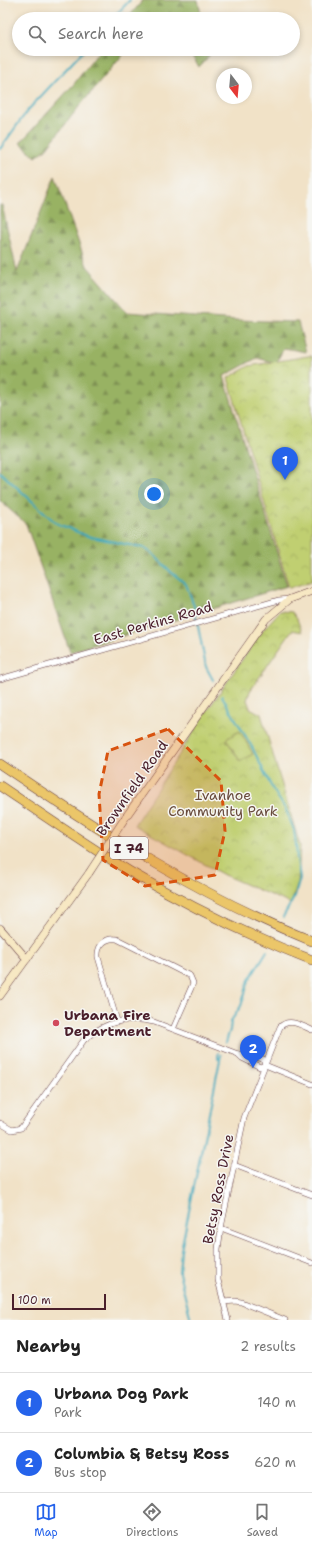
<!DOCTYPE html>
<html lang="en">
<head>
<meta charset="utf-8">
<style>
  body { margin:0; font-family:"Shantell Sans",sans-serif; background:#f6f6f6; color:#222 }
  .compass { position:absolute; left:216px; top:68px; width:36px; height:36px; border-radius:50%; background:#fff; box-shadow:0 2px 6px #0003; rotate:164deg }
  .scale { position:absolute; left:12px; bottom:10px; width:94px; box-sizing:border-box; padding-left:4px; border:2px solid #4a1f2b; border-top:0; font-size:11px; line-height:14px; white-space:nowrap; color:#4a1f2b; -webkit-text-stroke:3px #f6f6f2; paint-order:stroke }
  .you { position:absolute; left:154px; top:494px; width:14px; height:14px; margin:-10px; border:3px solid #fff; border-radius:50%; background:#1a73e8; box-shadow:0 0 0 6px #1a73e833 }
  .badge { display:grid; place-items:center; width:26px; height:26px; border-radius:50%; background:#2563eb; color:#fff; font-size:13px; font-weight:700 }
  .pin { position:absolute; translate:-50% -33px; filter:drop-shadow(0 1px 2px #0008) }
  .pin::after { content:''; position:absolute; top:21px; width:14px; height:12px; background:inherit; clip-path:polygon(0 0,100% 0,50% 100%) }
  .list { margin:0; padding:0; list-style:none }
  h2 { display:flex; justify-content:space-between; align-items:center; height:52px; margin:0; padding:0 16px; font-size:17px }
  h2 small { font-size:13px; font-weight:400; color:#767676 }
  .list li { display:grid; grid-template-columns:26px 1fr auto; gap:12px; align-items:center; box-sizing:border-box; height:60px; padding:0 16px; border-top:1px solid #e0e0e0 }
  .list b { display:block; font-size:15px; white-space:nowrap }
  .list p { margin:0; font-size:13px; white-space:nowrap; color:#767676 }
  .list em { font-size:13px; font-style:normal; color:#767676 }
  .icon { flex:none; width:22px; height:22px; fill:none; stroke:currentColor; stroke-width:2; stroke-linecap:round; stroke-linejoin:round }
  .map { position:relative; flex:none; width:312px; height:1320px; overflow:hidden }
  .search { position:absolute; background:#fff; box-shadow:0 2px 6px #0003; left:12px; right:12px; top:12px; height:44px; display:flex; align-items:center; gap:10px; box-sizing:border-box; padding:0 14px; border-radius:22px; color:#767676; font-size:15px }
  .sheet { height:172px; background:#fff }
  nav { display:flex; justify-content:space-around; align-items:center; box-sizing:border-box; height:56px; border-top:1px solid #e0e0e0; background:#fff; font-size:11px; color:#767676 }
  nav a { display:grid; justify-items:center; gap:2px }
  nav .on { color:#2563eb }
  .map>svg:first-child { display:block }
  .forest { fill:url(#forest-firs); stroke:#716847 }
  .park { fill:url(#park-crowns); stroke:#85774e }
  .garden { fill:#c0cf71; stroke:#85774e }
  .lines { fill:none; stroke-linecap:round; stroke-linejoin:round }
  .stream { stroke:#3da9bd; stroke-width:2 }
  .street-casing { stroke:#633c42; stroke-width:6 }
  .secondary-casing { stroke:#633c42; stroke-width:8 }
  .highway-casing { stroke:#633c42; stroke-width:10 }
  .street { stroke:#fff; stroke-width:5 }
  .secondary { stroke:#f7e8c3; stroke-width:7 }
  .highway { stroke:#ebc669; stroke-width:9 }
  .secondary-bridge-casing { stroke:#633c42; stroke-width:8; stroke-linecap:butt }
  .secondary-bridge { stroke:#f7e8c3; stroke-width:7 }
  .marked { fill:#d8530f; fill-opacity:0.2; stroke:#d8530f; stroke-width:3; stroke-dasharray:8 5; stroke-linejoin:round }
  .poi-dot { fill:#d1495b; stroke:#f6f6f2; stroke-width:1.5 }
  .labels { text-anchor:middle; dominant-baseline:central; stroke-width:3; stroke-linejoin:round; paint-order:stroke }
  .shield { fill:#f6f6f2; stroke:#7e6067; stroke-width:1 }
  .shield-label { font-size:13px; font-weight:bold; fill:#4a1f2b }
  .street-label { font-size:14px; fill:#4a1f2b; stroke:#f6f6f2 }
  .park-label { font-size:14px; fill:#684b3c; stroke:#f6f6f2 }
  .poi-label { font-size:14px; font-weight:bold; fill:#4a1f2b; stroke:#f6f6f2; text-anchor:start }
</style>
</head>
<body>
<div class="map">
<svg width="312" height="1320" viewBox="0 0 312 1320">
  <defs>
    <pattern id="forest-firs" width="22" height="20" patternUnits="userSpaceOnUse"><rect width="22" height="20" fill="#98b263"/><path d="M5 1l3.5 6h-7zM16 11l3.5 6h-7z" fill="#7e9052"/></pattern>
    <pattern id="park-crowns" width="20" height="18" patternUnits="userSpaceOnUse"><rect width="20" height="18" fill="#c0cf71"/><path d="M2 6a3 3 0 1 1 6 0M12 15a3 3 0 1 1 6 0" fill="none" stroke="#a6b162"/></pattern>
  </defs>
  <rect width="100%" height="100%" fill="#f6f6f2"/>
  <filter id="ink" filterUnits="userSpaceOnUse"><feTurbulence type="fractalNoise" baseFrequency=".025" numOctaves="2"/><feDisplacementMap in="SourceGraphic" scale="8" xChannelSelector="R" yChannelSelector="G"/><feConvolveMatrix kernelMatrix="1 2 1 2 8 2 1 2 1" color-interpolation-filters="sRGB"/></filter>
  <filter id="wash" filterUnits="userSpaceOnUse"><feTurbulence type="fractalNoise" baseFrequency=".012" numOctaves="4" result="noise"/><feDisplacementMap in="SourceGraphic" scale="16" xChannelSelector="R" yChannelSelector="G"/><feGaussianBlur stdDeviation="0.9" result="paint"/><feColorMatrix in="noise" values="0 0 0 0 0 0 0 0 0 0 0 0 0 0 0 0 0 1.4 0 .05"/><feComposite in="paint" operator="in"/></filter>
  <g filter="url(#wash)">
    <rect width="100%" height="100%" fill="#f1e2c7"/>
    <g class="forest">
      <polygon points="143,0 198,0 202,19 174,19 173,17 164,19 127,19"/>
      <polygon points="101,49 128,49 78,108 46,149 36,157 20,143 73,85"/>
      <polygon points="189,49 208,49 209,56 199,67"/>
      <polygon points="55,176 87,266 127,312 237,320 298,322 306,352 284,348 276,363 257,358 224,376 287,586 70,652 26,524 0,501 0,205 2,205 17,272"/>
    </g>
    <g class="park">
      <polygon points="308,356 312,356 312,581 289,588 228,378 249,366"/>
      <polygon points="280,611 292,612 297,619 302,632 292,630 250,691 247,700 250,708 261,714 300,846 298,883 291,904 224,875 134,825 205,714 262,631"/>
    </g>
    <polygon class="garden" points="240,731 253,754 240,761 226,739"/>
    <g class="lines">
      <g class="stream">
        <polyline points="112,19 130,0"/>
        <polyline points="0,149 28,110 85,49"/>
        <polyline points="0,472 56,523 87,536 144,548 153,554 171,572 186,584 194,606 206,667 213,680"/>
        <polyline points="222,696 252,747 272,788 286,810 294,830 296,844 297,859 300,878 295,896 283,917"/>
        <polyline points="226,1042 230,1030 231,1021 241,1006 249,980 267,951"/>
        <polyline points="218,1053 218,1059"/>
        <polyline points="191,1320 179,1273 181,1250 221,1055"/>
      </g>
    </g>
  </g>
  <g filter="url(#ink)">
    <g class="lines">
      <g class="street-casing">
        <g id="street">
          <polyline points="0,679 279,600 290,599"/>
          <path d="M117,1021L98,957C97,946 105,937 117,939L190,976L193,983L191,988L173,1029"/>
          <polyline points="238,1054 242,1058 260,1067 265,1065"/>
          <path d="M0,1123L12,1130L21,1128L84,1040C104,1022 128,1016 154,1022L238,1054H245L263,1059L265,1065L312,1084"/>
          <polyline points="234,1165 312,1195"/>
          <polyline points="221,1228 312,1263"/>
          <polyline points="223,1302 235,1301 241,1302 285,1320"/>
          <path d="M228,1320L218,1280V1249L221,1228L244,1118L280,1027C289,1017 302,1026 312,1030"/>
        </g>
      </g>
      <g class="secondary-casing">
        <g id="secondary">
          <polyline points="125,818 266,619 290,599 312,591"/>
          <polyline points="0,928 27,959"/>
          <polyline points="0,996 89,873"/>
        </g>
      </g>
      <g class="highway-casing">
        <g id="highway">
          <path d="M0,764C99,831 200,896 312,941"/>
          <path d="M0,786C43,815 85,844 129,871C187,905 249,936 312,960"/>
        </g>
      </g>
      <use href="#street" class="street"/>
      <use href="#secondary" class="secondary"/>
      <use href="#highway" class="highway"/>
      <g class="secondary-bridge-casing">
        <polyline id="secondary-bridge" points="89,873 125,818"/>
      </g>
      <use href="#secondary-bridge" class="secondary-bridge"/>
    </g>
  </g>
  <path class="marked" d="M168,729L221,781L225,831L215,875L145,886L103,860L99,794L108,751Z"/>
  <circle class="poi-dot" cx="56" cy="1023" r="4"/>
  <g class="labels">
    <rect class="shield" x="110" y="837" width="38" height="22" rx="3"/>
    <g class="shield-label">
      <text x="129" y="848">I 74</text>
    </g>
    <g class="street-label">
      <text transform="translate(153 623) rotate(-16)">East Perkins Road</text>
      <text transform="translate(132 788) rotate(-55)">Brownfield Road</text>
      <text transform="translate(218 1189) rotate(-79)">Betsy Ross Drive</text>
    </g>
    <g class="park-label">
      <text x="223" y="795">Ivanhoe<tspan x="223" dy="16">Community Park</tspan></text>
    </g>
    <g class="poi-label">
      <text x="64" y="1015">Urbana Fire<tspan x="64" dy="16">Department</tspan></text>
    </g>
  </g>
</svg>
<svg class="compass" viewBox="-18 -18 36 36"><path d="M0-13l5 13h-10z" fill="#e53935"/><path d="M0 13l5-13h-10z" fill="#767676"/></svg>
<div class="scale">100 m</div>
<div class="you"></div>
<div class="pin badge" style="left:285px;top:480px">1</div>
<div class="pin badge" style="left:253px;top:1068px">2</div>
<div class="search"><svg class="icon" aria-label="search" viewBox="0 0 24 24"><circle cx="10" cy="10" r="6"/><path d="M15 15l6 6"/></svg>Search here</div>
</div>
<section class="sheet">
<h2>Nearby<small>2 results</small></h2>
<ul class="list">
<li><span class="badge">1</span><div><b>Urbana Dog Park</b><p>Park</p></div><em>140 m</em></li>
<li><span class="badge">2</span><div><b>Columbia &amp; Betsy Ross</b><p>Bus stop</p></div><em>620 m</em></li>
</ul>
</section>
<nav>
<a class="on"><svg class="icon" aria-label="map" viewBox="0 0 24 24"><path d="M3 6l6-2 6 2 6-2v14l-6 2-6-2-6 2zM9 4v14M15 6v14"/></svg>Map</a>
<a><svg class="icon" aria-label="directions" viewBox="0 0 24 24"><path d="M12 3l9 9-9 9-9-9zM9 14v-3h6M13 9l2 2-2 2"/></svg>Directions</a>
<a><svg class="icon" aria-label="saved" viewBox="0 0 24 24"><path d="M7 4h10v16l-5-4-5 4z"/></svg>Saved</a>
</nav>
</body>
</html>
